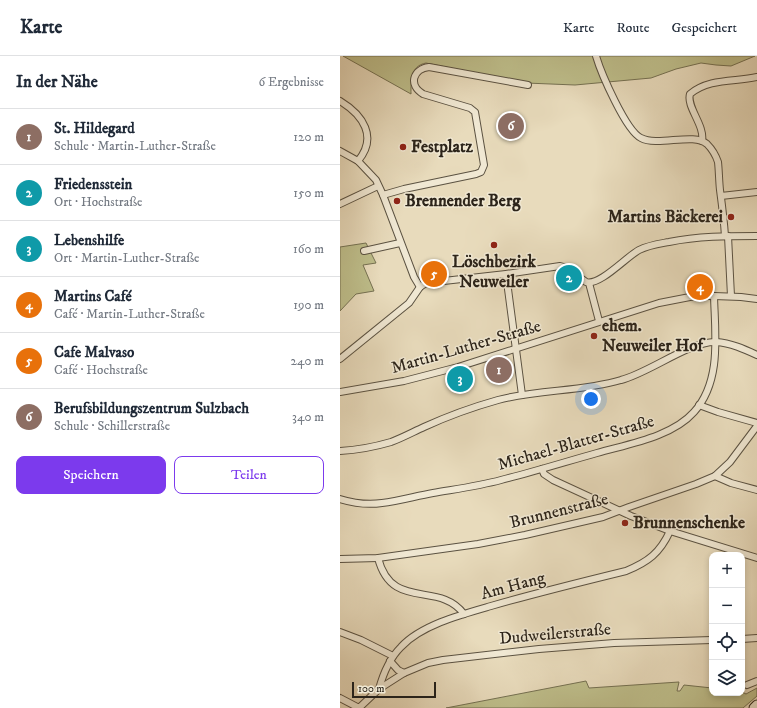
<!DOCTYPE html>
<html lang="de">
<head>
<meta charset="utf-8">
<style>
  body { margin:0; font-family:"IM FELL DW Pica",serif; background:#f2f2f3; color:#1f2937 }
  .controls { position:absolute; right:12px; bottom:12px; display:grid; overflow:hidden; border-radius:8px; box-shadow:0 2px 6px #0003 }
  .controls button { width:36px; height:36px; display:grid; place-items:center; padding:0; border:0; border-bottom:1px solid #e0e1e3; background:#fff; color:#1f2937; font:20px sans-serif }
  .scale { position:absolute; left:12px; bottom:10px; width:84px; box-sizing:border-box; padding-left:4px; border:2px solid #2c241a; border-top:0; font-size:11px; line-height:14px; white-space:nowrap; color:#2c241a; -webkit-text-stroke:3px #f0e8d3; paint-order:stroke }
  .you { position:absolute; left:251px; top:343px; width:14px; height:14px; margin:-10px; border:3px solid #fff; border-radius:50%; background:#1a73e8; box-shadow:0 0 0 6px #1a73e833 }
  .badge { display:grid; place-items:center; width:26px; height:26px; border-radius:50%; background:#7c3aed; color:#fff; font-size:13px; font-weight:700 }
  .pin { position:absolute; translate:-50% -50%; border:2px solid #fff; box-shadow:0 1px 4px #0006 }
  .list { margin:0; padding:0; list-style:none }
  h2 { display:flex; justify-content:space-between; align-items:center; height:52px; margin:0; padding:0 16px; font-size:17px }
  h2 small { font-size:13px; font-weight:400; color:#747a83 }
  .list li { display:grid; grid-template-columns:26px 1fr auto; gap:12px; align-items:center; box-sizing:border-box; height:56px; padding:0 16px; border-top:1px solid #e0e1e3 }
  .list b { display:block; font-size:15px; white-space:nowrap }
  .list p { margin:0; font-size:13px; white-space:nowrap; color:#747a83 }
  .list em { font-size:13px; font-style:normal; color:#747a83 }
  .actions { display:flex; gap:8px; padding:12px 16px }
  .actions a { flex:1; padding:9px 0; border:1px solid #7c3aed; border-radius:8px; text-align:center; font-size:14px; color:#7c3aed }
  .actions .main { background:#7c3aed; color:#fff }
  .icon { flex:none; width:22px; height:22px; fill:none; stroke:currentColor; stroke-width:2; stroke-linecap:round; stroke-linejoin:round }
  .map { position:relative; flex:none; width:417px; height:652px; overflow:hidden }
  header { display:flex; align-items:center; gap:24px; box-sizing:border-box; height:56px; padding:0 20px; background:#fff; border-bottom:1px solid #e0e1e3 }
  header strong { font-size:19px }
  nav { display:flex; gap:22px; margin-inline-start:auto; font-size:14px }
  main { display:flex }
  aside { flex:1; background:#fff }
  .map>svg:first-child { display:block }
  .green { fill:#bebe8b; stroke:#757152 }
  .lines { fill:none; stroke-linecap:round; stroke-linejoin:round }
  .minor-casing { stroke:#5b5242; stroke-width:8 }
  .secondary-casing { stroke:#2c241a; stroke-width:11 }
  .minor { stroke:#f0e8d3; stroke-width:6 }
  .secondary { stroke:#f0e8d3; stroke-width:9 }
  .poi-dot { fill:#8f2418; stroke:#f0e8d3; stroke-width:1.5 }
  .labels { text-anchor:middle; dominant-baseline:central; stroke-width:3; stroke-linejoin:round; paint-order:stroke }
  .poi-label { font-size:17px; font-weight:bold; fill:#2c241a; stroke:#f0e8d3; text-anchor:start }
  .street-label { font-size:17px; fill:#2c241a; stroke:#f0e8d3 }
</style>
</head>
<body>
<header>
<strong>Karte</strong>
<nav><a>Karte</a><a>Route</a><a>Gespeichert</a></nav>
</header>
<main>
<aside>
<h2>In der Nähe<small>6 Ergebnisse</small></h2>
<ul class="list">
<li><span class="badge" style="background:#8d6e63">1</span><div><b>St. Hildegard</b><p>Schule · Martin-Luther-Straße</p></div><em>120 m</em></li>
<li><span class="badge" style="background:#0f9aa8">2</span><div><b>Friedensstein</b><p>Ort · Hochstraße</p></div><em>150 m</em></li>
<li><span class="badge" style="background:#0f9aa8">3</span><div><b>Lebenshilfe</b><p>Ort · Martin-Luther-Straße</p></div><em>160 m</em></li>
<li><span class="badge" style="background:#e8710a">4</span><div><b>Martins Café</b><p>Café · Martin-Luther-Straße</p></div><em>190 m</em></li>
<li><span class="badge" style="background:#e8710a">5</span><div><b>Cafe Malvaso</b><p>Café · Hochstraße</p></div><em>240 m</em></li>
<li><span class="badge" style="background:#8d6e63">6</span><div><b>Berufsbildungszentrum Sulzbach</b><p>Schule · Schillerstraße</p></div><em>340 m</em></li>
</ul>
<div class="actions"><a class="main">Speichern</a><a>Teilen</a></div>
</aside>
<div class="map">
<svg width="417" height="652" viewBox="0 0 417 652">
  <rect width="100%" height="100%" fill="#e8dbbc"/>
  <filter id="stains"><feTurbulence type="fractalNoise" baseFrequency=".005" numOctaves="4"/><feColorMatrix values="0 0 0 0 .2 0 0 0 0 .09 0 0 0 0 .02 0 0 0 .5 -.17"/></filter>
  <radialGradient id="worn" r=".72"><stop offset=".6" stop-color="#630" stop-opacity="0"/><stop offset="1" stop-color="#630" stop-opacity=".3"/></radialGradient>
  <g class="green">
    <path d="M3,0H415L391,10L376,9L361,7L336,13L311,22L235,29L186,27L86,7C70,10 71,25 71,38Z"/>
    <polygon points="26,187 36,207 23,209 34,235 16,238 0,255 0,191"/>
    <polygon points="246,625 249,632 339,626 337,635 340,635 344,629 372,632 372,637 402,636 406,638 417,632 417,640 403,652 106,652"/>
  </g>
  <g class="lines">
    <g class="minor-casing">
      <g id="minor">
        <path d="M256,0C261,17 286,75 301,82C318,91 354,76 367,88C372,93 376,100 378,106C379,115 379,125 380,134C382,149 384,164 385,180"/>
        <path d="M0,45C23,59 38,81 18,105"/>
        <path d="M362,85C365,69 346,51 350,38C369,22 395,26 417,21"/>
        <polyline points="0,95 18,105 36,124 43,139 74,221 80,231"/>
        <path d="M43,139L64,133L136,118L141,116L144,109L135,56L130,52L83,38C68,29 73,13 89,11L188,29"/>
        <polyline points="381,140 417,136"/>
        <polyline points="0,148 38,130"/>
        <polyline points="388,180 391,240"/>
        <polyline points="24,195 60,187"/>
        <polyline points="166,218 182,339"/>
        <polyline points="249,227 259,265"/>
        <path d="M0,303L69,247L80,231L86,227L166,218L220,210L227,212L246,226C260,230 286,201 299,194C309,189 318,188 329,186C358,180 387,180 417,180"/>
        <polyline points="0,336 64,325 118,311 319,247 355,240 374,240 401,241 417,243"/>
        <polyline points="359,349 378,356 417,367"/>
        <path d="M0,395C17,394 34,391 51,386C62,382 73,376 84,371C108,360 133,351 158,344C199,333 241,336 281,324C309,317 350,285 376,286C391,287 404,293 417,299"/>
        <polyline points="202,413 204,418 213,424 291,460 330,475 417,502"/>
        <polyline points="375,420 391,427 417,434"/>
        <path d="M0,443C13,447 28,449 42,447C59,445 76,440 93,437C116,433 139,430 161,424C193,416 225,406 257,397C288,388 332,381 354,356C382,325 375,278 374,240"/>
        <path d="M38,502C52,556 99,524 124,558"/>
        <polyline points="0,503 38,502 138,488 185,479 263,461 289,451 356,428 375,420 390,406 417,370"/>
        <polyline points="0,576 21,584 53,600"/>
        <polyline points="402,583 417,582"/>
        <polyline points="50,605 58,614 64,617"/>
        <polyline points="407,629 417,625"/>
        <path d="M39,633C43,618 50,602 61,591C81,569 123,558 151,550C196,537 241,526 286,515C308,506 320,497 330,475"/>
        <polyline points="0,642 19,652 39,633 64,617 88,607 103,604 199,593 274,587 372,584"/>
      </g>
    </g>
    <g class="secondary-casing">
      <polyline id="secondary" points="414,652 417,649"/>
    </g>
    <use href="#minor" class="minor"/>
    <use href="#secondary" class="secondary"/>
  </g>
  <g class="poi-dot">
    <circle cx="63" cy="91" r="4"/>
    <circle cx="57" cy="145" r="4"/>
    <circle cx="391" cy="161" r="4"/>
    <circle cx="154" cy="189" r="4"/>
    <circle cx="254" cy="280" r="4"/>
    <circle cx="285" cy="467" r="4"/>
  </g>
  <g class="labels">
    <g class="poi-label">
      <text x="71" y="91">Festplatz</text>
      <text x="65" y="145">Brennender Berg</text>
      <text x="383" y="161" text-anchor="end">Martins Bäckerei</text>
      <text x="154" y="206" text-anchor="middle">Löschbezirk<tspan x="154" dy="20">Neuweiler</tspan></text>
      <text x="262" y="270">ehem.<tspan x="262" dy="20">Neuweiler Hof</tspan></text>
      <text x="293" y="467">Brunnenschenke</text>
    </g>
    <g class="street-label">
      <text transform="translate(126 291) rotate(-16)">Martin-Luther-Straße</text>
      <text transform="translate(236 387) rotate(-16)">Michael-Blatter-Straße</text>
      <text transform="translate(219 455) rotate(-14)">Brunnenstraße</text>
      <text transform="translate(173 530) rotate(-15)">Am Hang</text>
      <text transform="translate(215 578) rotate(-5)">Dudweilerstraße</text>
    </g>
  </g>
  <rect width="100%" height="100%" filter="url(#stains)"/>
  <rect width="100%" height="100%" fill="url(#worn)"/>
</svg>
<div class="controls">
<button>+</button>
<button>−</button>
<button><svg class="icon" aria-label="locate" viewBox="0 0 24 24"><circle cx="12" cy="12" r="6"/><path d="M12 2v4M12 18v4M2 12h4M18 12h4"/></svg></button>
<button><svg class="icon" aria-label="layers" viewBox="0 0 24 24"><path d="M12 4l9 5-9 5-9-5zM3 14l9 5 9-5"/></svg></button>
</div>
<div class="scale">100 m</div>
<div class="you"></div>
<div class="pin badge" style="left:159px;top:314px;background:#8d6e63">1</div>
<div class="pin badge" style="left:229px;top:222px;background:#0f9aa8">2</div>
<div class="pin badge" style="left:120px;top:323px;background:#0f9aa8">3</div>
<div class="pin badge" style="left:360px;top:231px;background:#e8710a">4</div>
<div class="pin badge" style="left:94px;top:218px;background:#e8710a">5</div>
<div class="pin badge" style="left:171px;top:70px;background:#8d6e63">6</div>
</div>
</main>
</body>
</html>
